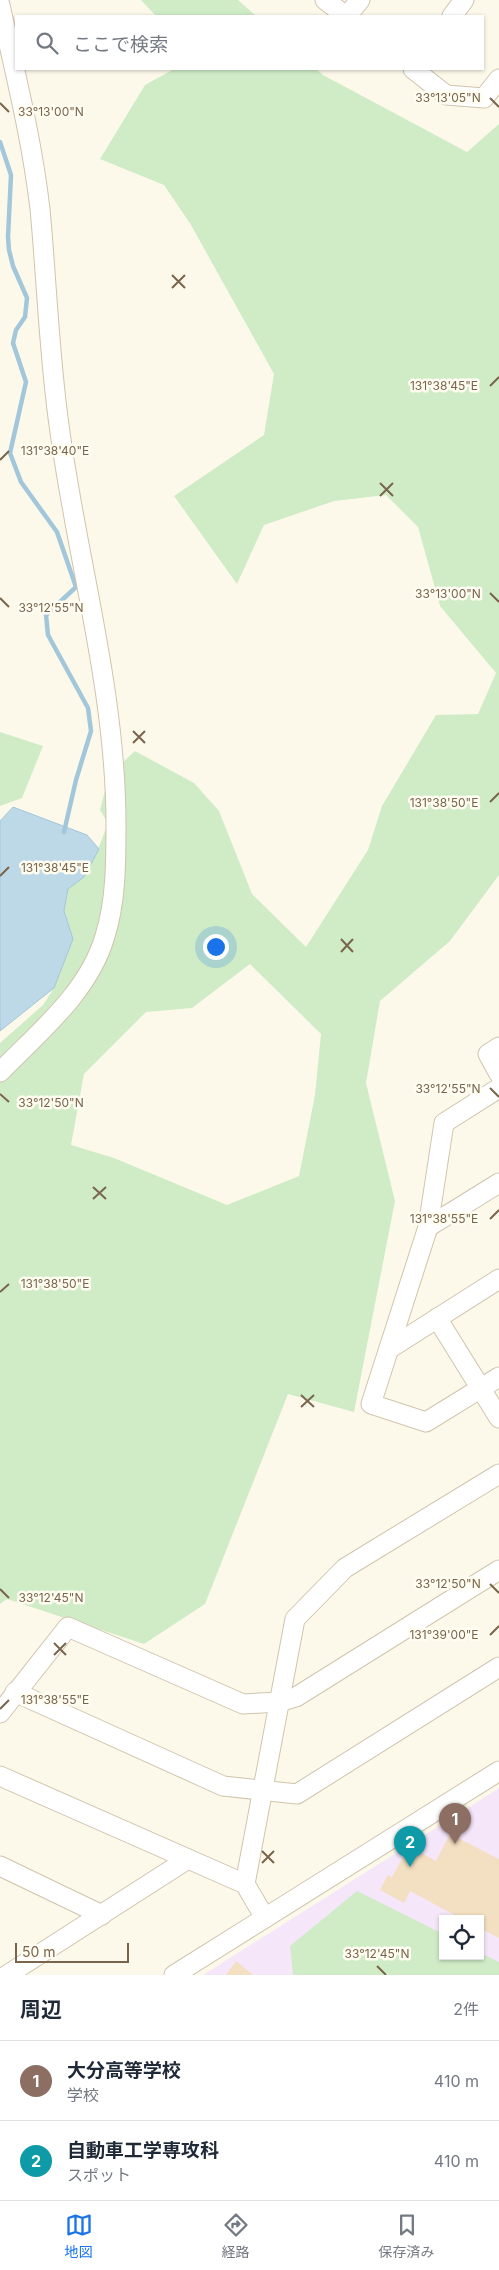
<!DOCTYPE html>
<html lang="ja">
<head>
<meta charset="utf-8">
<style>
  body { margin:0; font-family:Inter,"Noto Sans JP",sans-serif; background:#f2f2f3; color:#1f2937 }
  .controls { position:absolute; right:15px; bottom:15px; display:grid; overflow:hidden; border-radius:0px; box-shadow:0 1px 4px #0004 }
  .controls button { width:45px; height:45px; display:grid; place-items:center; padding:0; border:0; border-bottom:1px solid #e0e1e3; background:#fff; color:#1f2937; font:25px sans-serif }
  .scale { position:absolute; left:15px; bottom:12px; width:114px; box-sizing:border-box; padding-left:5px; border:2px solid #79654c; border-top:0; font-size:14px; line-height:18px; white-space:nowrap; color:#79654c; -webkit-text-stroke:4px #fffcf1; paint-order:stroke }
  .you { position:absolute; left:215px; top:946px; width:18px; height:18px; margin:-12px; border:4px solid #fff; border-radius:50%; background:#1a73e8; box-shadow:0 0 0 8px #1a73e833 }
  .badge { display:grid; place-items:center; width:32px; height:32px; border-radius:50%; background:#1a73e8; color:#fff; font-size:16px; font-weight:700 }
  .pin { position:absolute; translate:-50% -41px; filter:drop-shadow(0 1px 2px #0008) }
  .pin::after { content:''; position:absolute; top:26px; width:18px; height:15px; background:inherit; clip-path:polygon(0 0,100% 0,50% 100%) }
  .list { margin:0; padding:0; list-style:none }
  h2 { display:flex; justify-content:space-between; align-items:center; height:65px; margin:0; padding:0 20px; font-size:21px }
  h2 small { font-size:16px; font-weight:400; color:#747a83 }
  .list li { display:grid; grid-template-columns:32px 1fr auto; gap:15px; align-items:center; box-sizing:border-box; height:80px; padding:0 20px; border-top:1px solid #e0e1e3 }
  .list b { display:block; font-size:19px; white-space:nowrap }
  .list p { margin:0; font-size:16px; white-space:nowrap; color:#747a83 }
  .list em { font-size:16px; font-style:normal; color:#747a83 }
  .icon { flex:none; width:28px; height:28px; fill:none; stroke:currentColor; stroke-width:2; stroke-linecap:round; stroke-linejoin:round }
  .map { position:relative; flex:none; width:499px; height:1975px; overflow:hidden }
  .search { position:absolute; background:#fff; box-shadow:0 1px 4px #0004; left:15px; right:15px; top:15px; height:55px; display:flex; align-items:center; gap:12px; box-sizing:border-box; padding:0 18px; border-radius:0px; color:#747a83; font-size:19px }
  .sheet { height:225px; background:#fff }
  nav { display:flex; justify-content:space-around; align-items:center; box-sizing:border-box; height:70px; border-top:1px solid #e0e1e3; background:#fff; font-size:14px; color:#747a83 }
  nav a { display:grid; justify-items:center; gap:2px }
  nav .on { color:#1a73e8 }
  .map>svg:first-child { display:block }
  .education { fill:#f6e6fa; fill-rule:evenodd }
  .green { fill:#cfecc7; fill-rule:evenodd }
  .water { fill:#bdd9e8; stroke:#a3c7da }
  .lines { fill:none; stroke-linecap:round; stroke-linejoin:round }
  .stream { stroke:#a3c7da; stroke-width:4.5 }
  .building { fill:#f3dfc1 }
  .minor-casing { stroke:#d0c4ae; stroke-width:21 }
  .minor { stroke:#fff; stroke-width:19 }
  .ticks { fill:none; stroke:#79654c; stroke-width:2 }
  .ticks-label { font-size:12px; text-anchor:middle; fill:#79654c; stroke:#fffcf1; stroke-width:5; stroke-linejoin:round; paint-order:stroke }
</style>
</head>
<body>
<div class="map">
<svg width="499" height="1975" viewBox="0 0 499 1975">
  <rect width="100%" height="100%" fill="#fdf9ea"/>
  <path class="education" d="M499,1788V1975H203L474,1804ZM443,1919H480V1956H443Z"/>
  <g class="green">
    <polygon points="141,0 238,0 256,16 156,16"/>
    <path d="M174,69H316L323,75L467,152L499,124V875L450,941L380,1001L366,1083L395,1201L354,1412L288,1394L205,1604L144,1644L7,1599L0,1604V1043L43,1005L54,988L73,939L64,911L68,888C92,870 98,850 108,823L100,810L109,775L135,751L194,783L219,811L252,894L306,947L368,850L382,806L436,715L478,714L496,673L440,606L418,527L386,495L334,501L264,525L237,584L174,496L264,435L274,374L191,225L164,185L100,159L145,85ZM250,964L321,1034L315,1095L299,1176L227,1205L114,1158L71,1145L84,1074L146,1012L192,1008Z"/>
    <polygon points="0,732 43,746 22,798 0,806"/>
    <polygon points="357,1891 443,1934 443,1956 480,1956 480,1953 499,1962 499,1975 293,1975 290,1946"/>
  </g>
  <polygon class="water" points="13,807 87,835 99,849 84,877 68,889 64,911 73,939 54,988 0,1031 0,821"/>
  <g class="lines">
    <polyline class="stream" points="0,142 11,175 8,237 9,250 13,266 27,298 25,317 16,330 13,343 26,382 10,453 21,482 57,532 76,587 46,615 48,635 88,708 91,731 76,780 64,832"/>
  </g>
  <g class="building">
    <polygon points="450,1834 499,1859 499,1938 480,1928 480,1919 462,1919 410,1891 404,1903 380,1890 388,1875 392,1877 405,1854 408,1855 412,1848 436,1861"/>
    <polygon points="236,1961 253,1975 226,1975"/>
  </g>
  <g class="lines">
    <g class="minor-casing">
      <g id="minor">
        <polyline points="325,0 346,16"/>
        <path d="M0,5C15,72 32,140 40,209C47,283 49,358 60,432C78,564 116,691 116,825C116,862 116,901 105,936C89,992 39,1032 0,1072"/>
        <polyline points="347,16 360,0"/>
        <polyline points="452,16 464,0"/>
        <polyline points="413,69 446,95 484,98 499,79"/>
        <polyline points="499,1047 488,1054 499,1074"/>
        <polyline points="499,1088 444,1123 428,1227 371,1404 426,1422 499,1377"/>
        <polyline points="428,1227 499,1183"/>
        <polyline points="437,1318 499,1418"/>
        <polyline points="389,1349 499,1279"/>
        <polyline points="15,1692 223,1786 297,1794 499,1667"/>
        <polyline points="0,1713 68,1627 243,1704 279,1702 296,1697 499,1570"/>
        <polyline points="0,1776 245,1884 265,1918"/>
        <polyline points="0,1866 102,1915"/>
        <polyline points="245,1884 295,1619 345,1568 499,1474"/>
        <polyline points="7,1975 188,1859"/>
        <polyline points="174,1975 499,1771"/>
      </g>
    </g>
    <use href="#minor" class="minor"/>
  </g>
  <path class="ticks" d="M490,98L499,107M0,103L9,112M172,275L185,288M172,288L185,275M490,386L499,377M0,460L9,451M380,483L393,496M380,496L393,483M490,593L499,602M0,598L9,607M133,731L145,743M133,743L145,731M490,802L499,793M0,876L9,867M341,939L353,952M341,952L353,939M490,1088L499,1097M0,1094L9,1102M93,1187L106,1199M93,1199L106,1187M490,1219L499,1210M0,1292L9,1284M301,1395L314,1407M301,1407L314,1395M490,1584L499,1593M0,1589L9,1598M490,1635L499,1626M54,1643L66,1655M54,1655L66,1643M0,1709L9,1700M262,1851L274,1863M262,1863L274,1851M377,1966L386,1975"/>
  <g class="ticks-label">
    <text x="448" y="102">33°13'05"N</text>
    <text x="51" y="116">33°13'00"N</text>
    <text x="444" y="390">131°38'45"E</text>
    <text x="55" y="455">131°38'40"E</text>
    <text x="448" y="598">33°13'00"N</text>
    <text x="51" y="612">33°12'55"N</text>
    <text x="444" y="807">131°38'50"E</text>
    <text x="55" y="872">131°38'45"E</text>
    <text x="448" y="1093">33°12'55"N</text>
    <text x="51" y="1107">33°12'50"N</text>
    <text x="444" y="1223">131°38'55"E</text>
    <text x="55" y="1288">131°38'50"E</text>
    <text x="448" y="1588">33°12'50"N</text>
    <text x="51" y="1602">33°12'45"N</text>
    <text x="444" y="1639">131°39'00"E</text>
    <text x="55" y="1704">131°38'55"E</text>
    <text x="377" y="1958">33°12'45"N</text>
  </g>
</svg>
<div class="controls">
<button><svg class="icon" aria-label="locate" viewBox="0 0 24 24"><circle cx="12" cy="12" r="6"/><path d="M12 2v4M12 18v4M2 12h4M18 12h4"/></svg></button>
</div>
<div class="scale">50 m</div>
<div class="you"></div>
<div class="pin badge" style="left:455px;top:1844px;background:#8d6e63">1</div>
<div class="pin badge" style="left:410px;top:1867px;background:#0f9aa8">2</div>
<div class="search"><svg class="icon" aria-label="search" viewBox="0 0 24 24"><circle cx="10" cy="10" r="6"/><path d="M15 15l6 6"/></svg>ここで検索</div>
</div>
<section class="sheet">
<h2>周辺<small>2件</small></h2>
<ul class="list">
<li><span class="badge" style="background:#8d6e63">1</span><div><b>大分高等学校</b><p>学校</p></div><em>410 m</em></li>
<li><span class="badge" style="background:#0f9aa8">2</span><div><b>自動車工学専攻科</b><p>スポット</p></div><em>410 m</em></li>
</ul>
</section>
<nav>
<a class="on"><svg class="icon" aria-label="map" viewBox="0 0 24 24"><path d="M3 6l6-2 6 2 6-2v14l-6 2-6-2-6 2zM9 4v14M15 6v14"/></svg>地図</a>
<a><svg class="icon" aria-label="directions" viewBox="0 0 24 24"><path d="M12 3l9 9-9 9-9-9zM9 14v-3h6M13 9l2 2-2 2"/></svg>経路</a>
<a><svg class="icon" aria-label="saved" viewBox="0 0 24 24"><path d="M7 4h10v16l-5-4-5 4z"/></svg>保存済み</a>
</nav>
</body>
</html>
